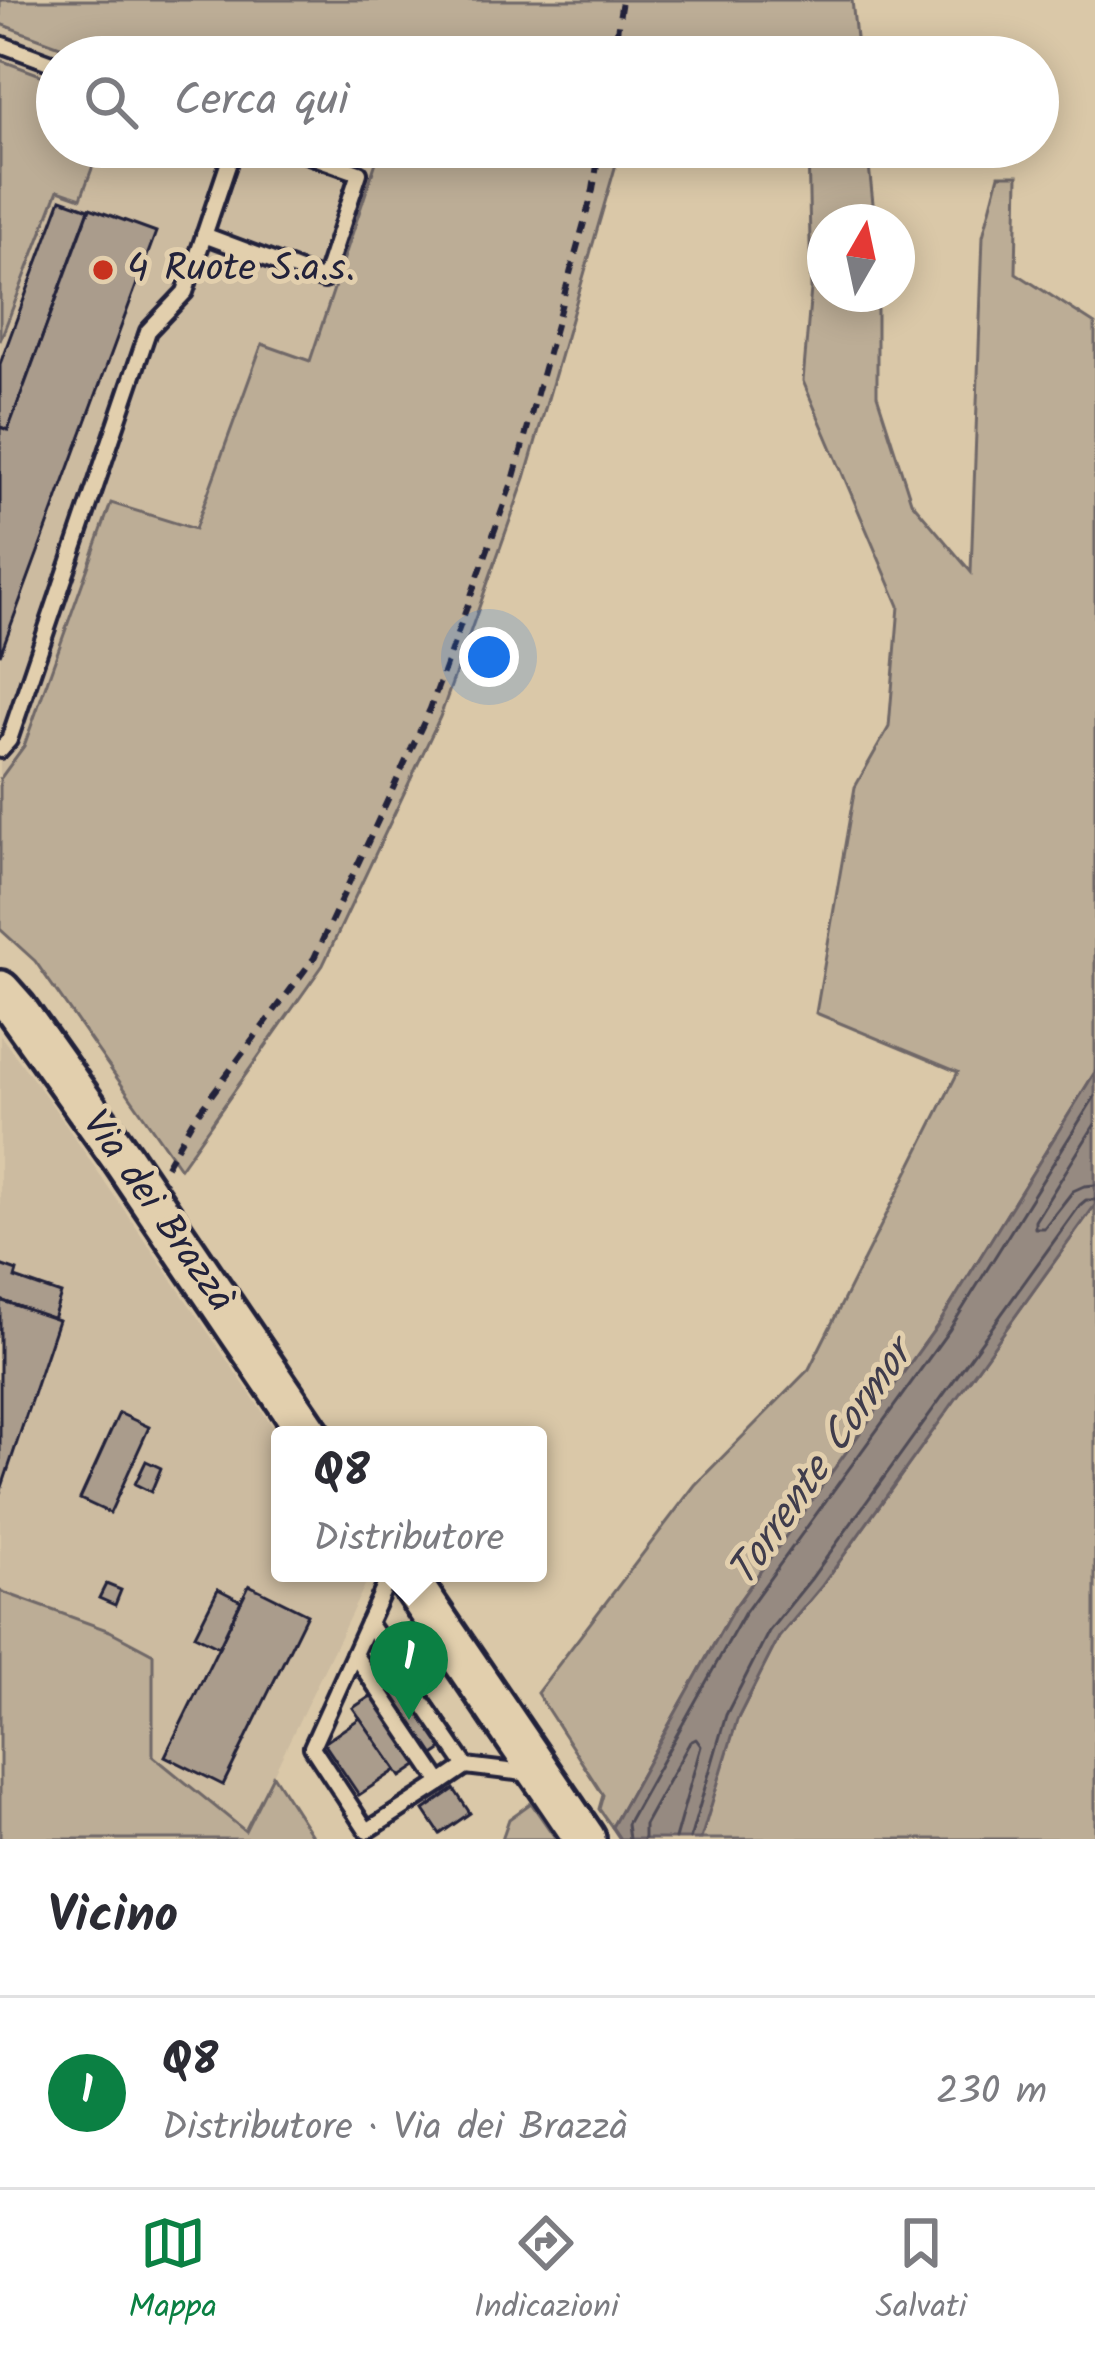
<!DOCTYPE html>
<html lang="it">
<head>
<meta charset="utf-8">
<style>
  body { margin:0; font-family:Kalam,sans-serif; background:#f2f2f3; color:#2b2b33 }
  .compass { position:absolute; left:807px; top:204px; width:108px; height:108px; border-radius:50%; background:#fff; box-shadow:0 6px 30px #0003; rotate:9deg }
  .you { position:absolute; left:489px; top:657px; width:42px; height:42px; margin:-30px; border:9px solid #fff; border-radius:50%; background:#1a73e8; box-shadow:0 0 0 18px #1a73e833 }
  .badge { display:grid; place-items:center; width:78px; height:78px; border-radius:50%; background:#0b8043; color:#fff; font-size:39px; font-weight:700 }
  .pin { position:absolute; translate:-50% -99px; filter:drop-shadow(0 3px 6px #0008) }
  .pin::after { content:''; position:absolute; top:63px; width:42px; height:36px; background:inherit; clip-path:polygon(0 0,100% 0,50% 100%) }
  .popup { position:absolute; left:271px; top:1426px; width:276px; height:156px; box-sizing:border-box; display:grid; place-content:center; border-radius:12px; background:#fff; filter:drop-shadow(0 3px 9px #0005); font-size:39px; white-space:nowrap; color:#7c7c81 }
  .popup b { font-size:45px; color:#2b2b33 }
  .popup::after { content:''; position:absolute; left:50%; top:100%; margin-left:-24px; border:24px solid transparent; border-top-color:#fff }
  .list { margin:0; padding:0; list-style:none }
  h2 { display:flex; justify-content:space-between; align-items:center; height:156px; margin:0; padding:0 48px; font-size:51px }
  h2 small { font-size:39px; font-weight:400; color:#7c7c81 }
  .list li { display:grid; grid-template-columns:78px 1fr auto; gap:36px; align-items:center; box-sizing:border-box; height:192px; padding:0 48px; border-top:3px solid #e1e1e2 }
  .list b { display:block; font-size:45px; white-space:nowrap }
  .list p { margin:0; font-size:39px; white-space:nowrap; color:#7c7c81 }
  .list em { font-size:39px; font-style:normal; color:#7c7c81 }
  .icon { flex:none; width:66px; height:66px; fill:none; stroke:currentColor; stroke-width:2; stroke-linecap:round; stroke-linejoin:round }
  .map { position:relative; flex:none; width:1095px; height:1839px; overflow:hidden }
  .search { position:absolute; background:#fff; box-shadow:0 6px 30px #0003; left:36px; right:36px; top:36px; height:132px; display:flex; align-items:center; gap:30px; box-sizing:border-box; padding:0 42px; border-radius:66px; color:#7c7c81; font-size:45px }
  .sheet { height:348px; background:#fff }
  nav { display:flex; justify-content:space-around; align-items:center; box-sizing:border-box; height:168px; border-top:3px solid #e1e1e2; background:#fff; font-size:33px; color:#7c7c81 }
  nav a { display:grid; justify-items:center; gap:6px }
  nav .on { color:#0b8043 }
  .map>svg:first-child { display:block }
  .built { fill:#ccbba0 }
  .green { fill:#bcad96; stroke:#6f6868; stroke-width:3 }
  .water { fill:#968a81; stroke:#686065; stroke-width:3 }
  .lines { fill:none; stroke-linecap:round; stroke-linejoin:round }
  .shore { stroke:#504c57; stroke-width:3 }
  .building { fill:#aa9c8c; stroke:#22223b; stroke-width:3 }
  .lane-casing { stroke:#22223b; stroke-width:22 }
  .secondary-casing { stroke:#22223b; stroke-width:48 }
  .path { stroke:#22223b; stroke-width:6; stroke-dasharray:12 9; stroke-linecap:butt }
  .lane { stroke:#e2cfad; stroke-width:14 }
  .secondary { stroke:#e2cfad; stroke-width:39 }
  .poi-dot { fill:#c8321e; stroke:#e2cfad; stroke-width:4.5 }
  .labels { text-anchor:middle; dominant-baseline:central; stroke-width:10; stroke-linejoin:round; paint-order:stroke }
  .poi-label { font-size:39px; fill:#22223b; stroke:#e2cfad; text-anchor:start }
  .street-label { font-size:39px; fill:#22223b; stroke:#e2cfad }
  .water-label { font-size:42px; font-style:italic; fill:#3f3c4c; stroke:#e2cfad }
</style>
</head>
<body>
<div class="map">
<svg width="1095" height="1839" viewBox="0 0 1095 1839">
  <rect width="100%" height="100%" fill="#dac8a8"/>
  <filter id="ink" filterUnits="userSpaceOnUse"><feTurbulence type="fractalNoise" baseFrequency=".00833" numOctaves="2"/><feDisplacementMap in="SourceGraphic" scale="24" xChannelSelector="R" yChannelSelector="G"/><feConvolveMatrix kernelMatrix="1 2 1 2 8 2 1 2 1" color-interpolation-filters="sRGB"/></filter>
  <g filter="url(#ink)">
    <g class="built">
      <polygon points="0,24 90,57 57,57 57,147 337,147 376,161 310,362 261,345 195,530 112,503 24,747 0,779"/>
      <polygon points="0,1035 48,1099 280,1437 280,1573 371,1573 245,1832 153,1756 152,1654 110,1631 0,1591"/>
    </g>
    <g class="green">
      <polygon points="0,0 852,0 858,57 90,57 0,24"/>
      <polygon points="0,60 57,81 57,147 100,147 81,198 58,190 0,341"/>
      <polygon points="337,147 621,147 525,478 440,717 323,965 180,1168 35,961 0,929 0,779 24,746 111,503 195,529 262,344 310,361 376,162"/>
      <polygon points="808,147 867,147 875,222 825,222 825,294 877,294 877,395 911,501 971,572 983,236 999,175 1018,175 1016,273 1095,324 1095,1072 940,1322 734,1608 612,1827 599,1809 603,1795 537,1693 695,1485 809,1369 958,1072 816,1013 855,787 889,727 899,606 803,381 811,289"/>
      <polygon points="1095,1205 1095,1839 699,1839 737,1720 779,1637 821,1587"/>
      <polygon points="0,1591 110,1631 153,1654 153,1756 245,1831 273,1775 314,1839 0,1839"/>
      <polygon points="531,1803 556,1839 502,1839 509,1819"/>
    </g>
    <polygon class="water" points="1095,1072 1095,1205 821,1587 779,1637 737,1720 701,1839 620,1839 612,1827 734,1608 940,1322"/>
    <g class="lines">
      <g class="shore">
        <polyline points="1095,1124 1035,1221 1035,1228 1044,1228 1073,1191 1084,1186 1095,1185"/>
        <polyline points="629,1839 627,1824 744,1614 950,1329 1095,1096"/>
        <polyline points="644,1839 644,1825 690,1742 696,1739 701,1746 675,1839"/>
        <polyline points="690,1839 726,1715 769,1631 811,1579 1080,1205 1086,1200 1095,1200"/>
      </g>
    </g>
    <g class="building">
      <polygon points="61,199 89,209 8,430 0,427 0,364"/>
      <polygon points="90,208 156,232 0,655 0,427 8,430"/>
      <polygon points="0,1265 17,1271 15,1278 61,1294 53,1319 0,1300"/>
      <polygon points="0,1300 58,1320 0,1493"/>
      <polygon points="119,1413 149,1427 110,1513 80,1499"/>
      <polygon points="146,1461 161,1468 151,1492 135,1484"/>
      <polygon points="106,1584 121,1590 115,1605 99,1598"/>
      <polygon points="249,1585 307,1614 223,1785 165,1756"/>
      <polygon points="218,1589 241,1601 219,1647 195,1635"/>
      <polygon points="411,1669 459,1738 401,1777 353,1708"/>
      <polygon points="360,1718 396,1770 359,1795 324,1743"/>
      <polygon points="454,1789 470,1813 440,1834 424,1810"/>
    </g>
    <g class="lines">
      <g class="lane-casing">
        <g id="lane">
          <polyline points="0,44 57,65"/>
          <polyline points="204,235 324,280 359,173 286,147"/>
          <polyline points="0,750 9,740 148,331 185,292 234,147"/>
          <polyline points="391,1573 368,1623 466,1766 532,1774"/>
          <polyline points="368,1623 354,1654 441,1783 466,1766"/>
          <polyline points="354,1654 312,1747 367,1831 441,1783"/>
        </g>
      </g>
      <g class="secondary-casing">
        <g id="secondary">
          <polyline points="0,991 16,1009 122,1158 310,1435"/>
          <polyline points="404,1573 585,1839"/>
        </g>
      </g>
      <g class="path">
        <polyline points="613,57 622,0"/>
        <polyline points="166,1166 192,1121 314,958 430,709 514,477 593,190 600,147"/>
      </g>
      <use href="#lane" class="lane"/>
      <use href="#secondary" class="secondary"/>
    </g>
  </g>
  <circle class="poi-dot" cx="103" cy="270" r="12"/>
  <g class="labels">
    <g class="poi-label">
      <text x="127" y="270">4 Ruote S.a.s.</text>
    </g>
    <g class="street-label">
      <text transform="translate(157 1212) rotate(55)">Via dei Brazzà</text>
    </g>
    <g class="water-label">
      <text transform="translate(821 1464) rotate(-55)">Torrente Cormor</text>
    </g>
  </g>
</svg>
<svg class="compass" viewBox="-18 -18 36 36"><path d="M0-13l5 13h-10z" fill="#e53935"/><path d="M0 13l5-13h-10z" fill="#7c7c81"/></svg>
<div class="you"></div>
<div class="pin badge" style="left:409px;top:1720px">1</div>
<div class="popup"><b>Q8</b>Distributore</div>
<div class="search"><svg class="icon" aria-label="search" viewBox="0 0 24 24"><circle cx="10" cy="10" r="6"/><path d="M15 15l6 6"/></svg>Cerca qui</div>
</div>
<section class="sheet">
<h2>Vicino<small></small></h2>
<ul class="list">
<li><span class="badge">1</span><div><b>Q8</b><p>Distributore · Via dei Brazzà</p></div><em>230 m</em></li>
</ul>
</section>
<nav>
<a class="on"><svg class="icon" aria-label="map" viewBox="0 0 24 24"><path d="M3 6l6-2 6 2 6-2v14l-6 2-6-2-6 2zM9 4v14M15 6v14"/></svg>Mappa</a>
<a><svg class="icon" aria-label="directions" viewBox="0 0 24 24"><path d="M12 3l9 9-9 9-9-9zM9 14v-3h6M13 9l2 2-2 2"/></svg>Indicazioni</a>
<a><svg class="icon" aria-label="saved" viewBox="0 0 24 24"><path d="M7 4h10v16l-5-4-5 4z"/></svg>Salvati</a>
</nav>
</body>
</html>
